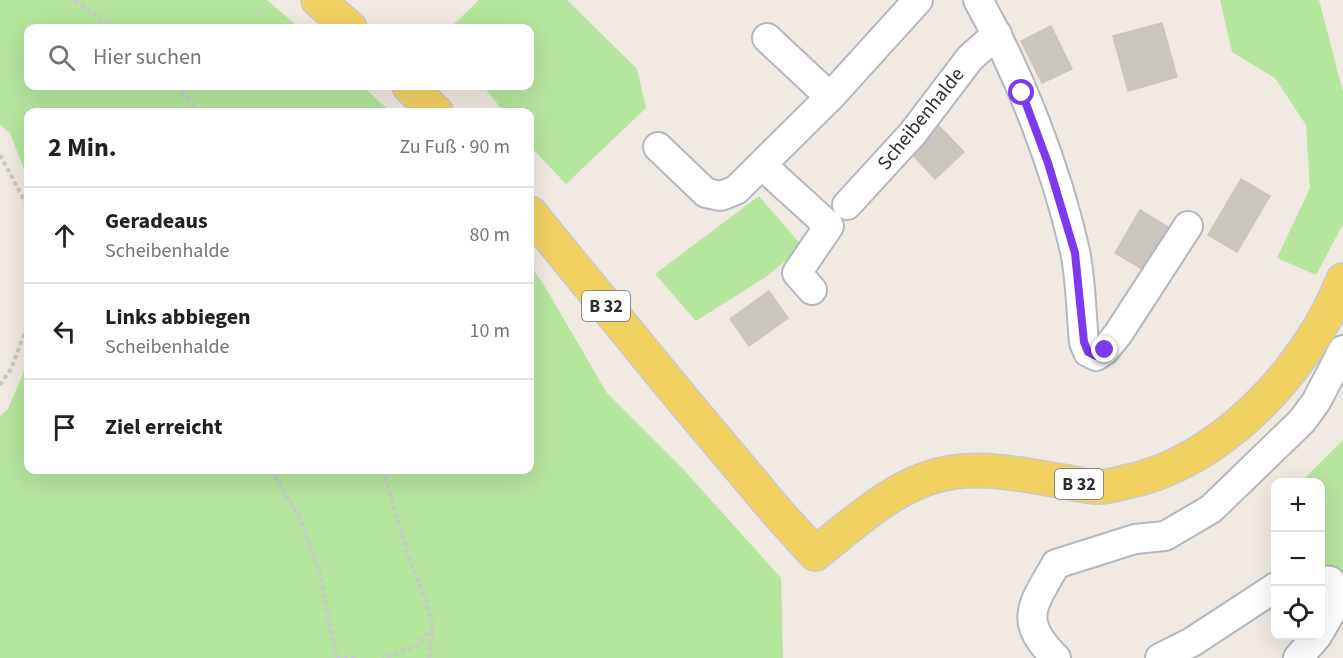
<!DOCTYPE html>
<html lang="de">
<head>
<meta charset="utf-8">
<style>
  body { margin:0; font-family:"Source Sans 3",sans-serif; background:#f6f6f6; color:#202124 }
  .controls { position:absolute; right:18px; bottom:18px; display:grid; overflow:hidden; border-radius:12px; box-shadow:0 6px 24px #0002 }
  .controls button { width:54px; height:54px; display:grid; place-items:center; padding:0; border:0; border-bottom:2px solid #e0e0e0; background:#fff; color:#202124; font:30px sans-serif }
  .stop { position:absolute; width:18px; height:18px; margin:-14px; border:4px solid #7c3aed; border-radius:50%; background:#fff }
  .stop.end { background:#7c3aed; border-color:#fff; box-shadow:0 2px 6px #0008 }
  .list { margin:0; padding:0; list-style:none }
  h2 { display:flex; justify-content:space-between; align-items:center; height:78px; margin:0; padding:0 24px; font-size:26px }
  h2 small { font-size:20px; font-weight:400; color:#757577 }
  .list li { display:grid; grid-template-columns:39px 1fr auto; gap:18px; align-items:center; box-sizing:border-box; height:96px; padding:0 24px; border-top:2px solid #e0e0e0 }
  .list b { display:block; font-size:22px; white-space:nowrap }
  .list p { margin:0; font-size:20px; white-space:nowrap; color:#757577 }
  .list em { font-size:20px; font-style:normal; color:#757577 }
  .icon { flex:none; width:33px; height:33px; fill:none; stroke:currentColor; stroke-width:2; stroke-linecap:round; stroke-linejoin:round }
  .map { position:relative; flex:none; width:1343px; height:658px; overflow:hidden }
  .search { position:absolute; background:#fff; box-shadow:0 6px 24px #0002; left:24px; top:24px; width:510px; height:66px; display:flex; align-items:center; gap:15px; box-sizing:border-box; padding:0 21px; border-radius:12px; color:#757577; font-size:22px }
  .panel { position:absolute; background:#fff; box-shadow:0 6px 24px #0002; left:24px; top:108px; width:510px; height:366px; border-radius:12px }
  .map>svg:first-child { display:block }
  .green { fill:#b6e59e }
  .building { fill:#cbc7bf; stroke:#cbc5ba; stroke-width:1.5 }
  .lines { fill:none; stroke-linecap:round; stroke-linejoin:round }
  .minor-casing { stroke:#b4b7c1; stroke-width:32 }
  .major-casing { stroke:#c9c9c9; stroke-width:36 }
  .path { stroke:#c9c9c9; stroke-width:4; stroke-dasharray:4.5 3; stroke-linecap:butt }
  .minor { stroke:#fff; stroke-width:28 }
  .major { stroke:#f2d163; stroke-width:33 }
  .route { stroke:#7c3aed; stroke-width:8 }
  .labels { text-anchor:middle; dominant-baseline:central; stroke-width:5; stroke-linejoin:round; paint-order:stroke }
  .shield { fill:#fff; stroke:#6d6d6d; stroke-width:1.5 }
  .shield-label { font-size:18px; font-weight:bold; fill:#2e2e2e }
  .street-label { font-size:20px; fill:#2e2e2e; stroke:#fff }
</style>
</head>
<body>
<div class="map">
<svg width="1343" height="658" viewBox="0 0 1343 658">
  <rect width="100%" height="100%" fill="#efe9e1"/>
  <g class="green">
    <polygon points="0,0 267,0 300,28 28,28 28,86 362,86 391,112 28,112 28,180 10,133 0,125"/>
    <polygon points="479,0 567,0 637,69 646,108 566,184 530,146 530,112 504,112 483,86 530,86 530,28 450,28"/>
    <polygon points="1220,0 1319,0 1343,92 1343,224 1316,275 1277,258 1310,188 1306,125 1275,78 1232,52"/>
    <polygon points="759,196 803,247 767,276 696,321 655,274"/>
    <polygon points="530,265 545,287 607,393 683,469 781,578 783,658 0,658 0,416 8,409 28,362 28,470 530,470"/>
    <polygon points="1343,440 1343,602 1321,570 1320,482 1301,482"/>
  </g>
  <g class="building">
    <polygon points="1162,23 1177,77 1128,91 1113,36"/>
    <polygon points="1051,26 1072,69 1042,83 1021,41"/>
    <polygon points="938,125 964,152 935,179 910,152"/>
    <polygon points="1241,179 1270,196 1237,252 1208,235"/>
    <polygon points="1140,210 1168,227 1144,270 1115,253"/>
    <polygon points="769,291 788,318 749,346 730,319"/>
  </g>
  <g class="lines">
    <g class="minor-casing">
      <g id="minor">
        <path d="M978,0C1020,75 1056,167 1075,251C1081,280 1081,312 1084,342L1088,352L1096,356L1105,350L1118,334L1188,226"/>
        <polyline points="767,38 830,97"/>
        <polyline points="658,147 706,193 721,196 736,190 830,97 918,0"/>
        <polyline points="763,166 829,226 797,273 812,290"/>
        <polyline points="847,205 913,133 970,58 997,34"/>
        <polyline points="1320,580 1330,581 1335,605 1320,631"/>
        <path d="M1056,658C1017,620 1033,605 1056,564L1135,539L1165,536L1211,509L1302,421L1316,402L1343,350"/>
        <polyline points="1160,658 1192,642 1276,587"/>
        <polyline points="1298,658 1317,636"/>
      </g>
    </g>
    <g class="major-casing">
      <g id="major">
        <polyline points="318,0 350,28"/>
        <polyline points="409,86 436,112"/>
        <path d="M530,213L683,400L778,513L815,554C857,521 900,479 954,472C991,467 1030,476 1067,482C1077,484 1088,487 1098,487C1105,487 1114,485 1121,483C1219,466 1308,369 1343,280"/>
      </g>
    </g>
    <g class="path">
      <polyline points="75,0 113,28"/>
      <polyline points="176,86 199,112"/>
      <polyline points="0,155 28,207"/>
      <polyline points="0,385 11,369 28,324"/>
      <polyline points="271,470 301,520 320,574 336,657"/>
      <polyline points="383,470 409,557 425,598 433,628 417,646 383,658"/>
      <polyline points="336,658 356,658"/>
      <polyline points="429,658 433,628"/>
    </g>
    <use href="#minor" class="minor"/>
    <use href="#major" class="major"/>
  </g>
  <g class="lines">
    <polyline class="route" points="1022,93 1048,163 1075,253 1084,342 1088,352 1096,356 1105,350"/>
  </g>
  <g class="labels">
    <g class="shield">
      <rect x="582" y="291" width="48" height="30" rx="4.5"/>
      <rect x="1055" y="469" width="48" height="30" rx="4.5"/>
    </g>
    <g class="shield-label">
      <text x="606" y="306">B 32</text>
      <text x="1079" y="484">B 32</text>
    </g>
    <g class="street-label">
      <text transform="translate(921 119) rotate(-51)">Scheibenhalde</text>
    </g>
  </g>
</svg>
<div class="controls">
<button>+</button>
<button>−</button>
<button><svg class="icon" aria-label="locate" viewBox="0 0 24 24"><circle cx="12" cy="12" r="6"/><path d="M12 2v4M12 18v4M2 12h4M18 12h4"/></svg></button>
</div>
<div class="stop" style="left:1022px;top:93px"></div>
<div class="stop end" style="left:1105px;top:350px"></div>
<div class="search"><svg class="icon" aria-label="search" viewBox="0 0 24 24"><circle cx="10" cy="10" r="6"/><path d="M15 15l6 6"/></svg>Hier suchen</div>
<section class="panel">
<h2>2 Min.<small>Zu Fuß · 90 m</small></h2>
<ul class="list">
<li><svg class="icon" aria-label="ahead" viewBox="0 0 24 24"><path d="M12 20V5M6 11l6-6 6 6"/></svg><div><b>Geradeaus</b><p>Scheibenhalde</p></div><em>80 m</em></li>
<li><svg class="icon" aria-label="left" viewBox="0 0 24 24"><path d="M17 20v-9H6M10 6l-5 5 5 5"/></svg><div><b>Links abbiegen</b><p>Scheibenhalde</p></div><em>10 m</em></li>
<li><svg class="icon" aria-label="arrive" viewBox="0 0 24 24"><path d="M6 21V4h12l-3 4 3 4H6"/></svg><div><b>Ziel erreicht</b></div></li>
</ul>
</section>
</div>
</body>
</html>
